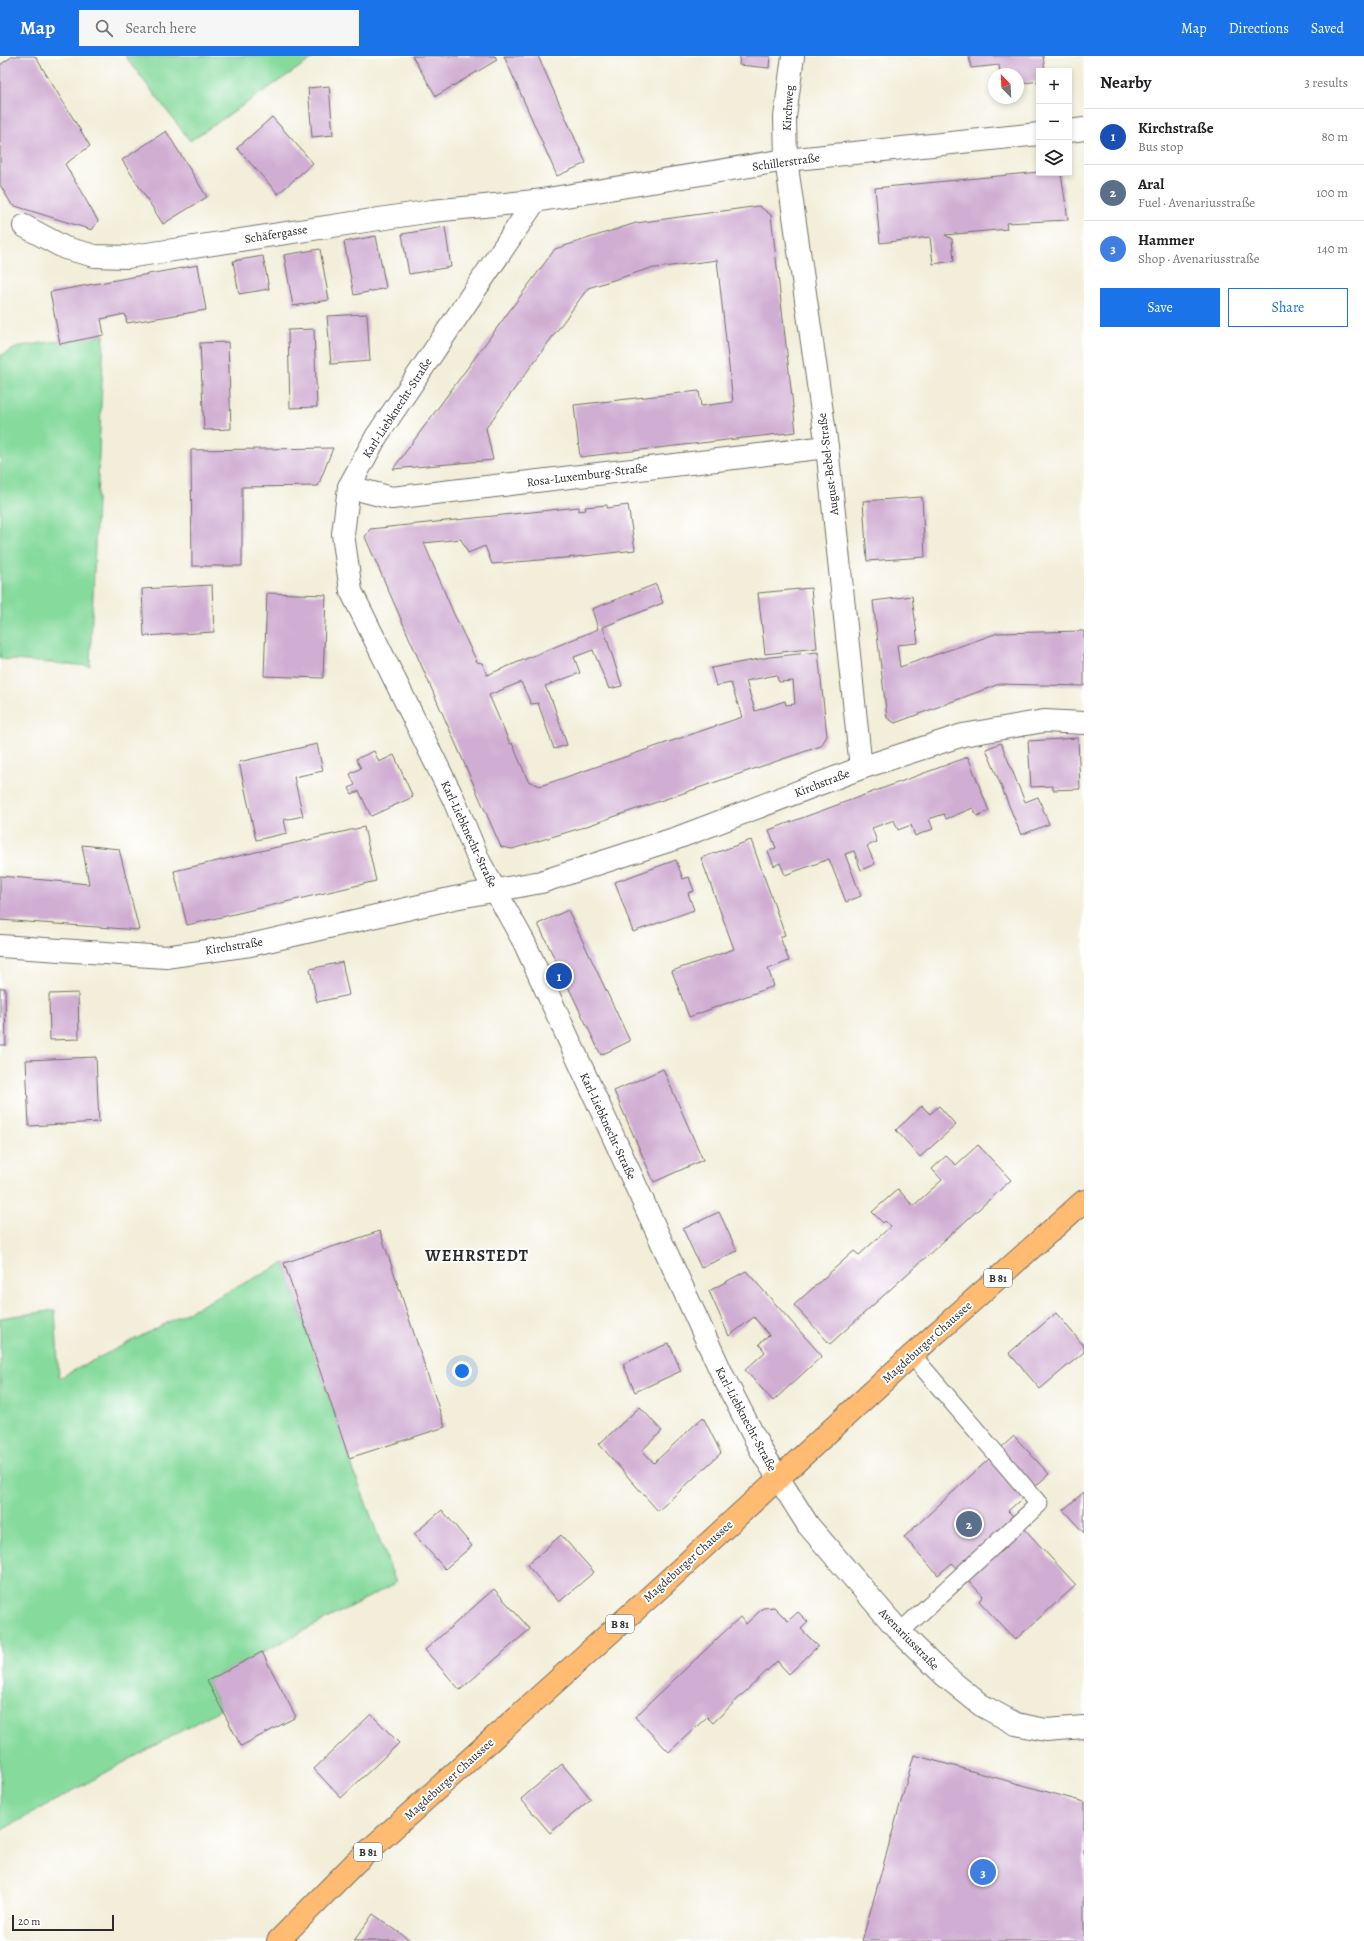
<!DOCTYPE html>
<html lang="en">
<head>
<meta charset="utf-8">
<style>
  body { margin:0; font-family:Alegreya,serif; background:#f6f6f6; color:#202124 }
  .controls { position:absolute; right:12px; top:12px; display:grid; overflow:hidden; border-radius:0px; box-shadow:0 2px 6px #0003 }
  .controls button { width:36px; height:36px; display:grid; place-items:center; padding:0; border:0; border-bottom:1px solid #e0e0e0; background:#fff; color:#202124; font:20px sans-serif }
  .compass { position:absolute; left:988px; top:12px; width:36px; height:36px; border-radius:50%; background:#fff; box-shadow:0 2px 6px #0003; rotate:336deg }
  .scale { position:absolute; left:12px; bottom:10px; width:102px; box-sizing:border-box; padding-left:4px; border:2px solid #2b2b2b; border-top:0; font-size:11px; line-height:14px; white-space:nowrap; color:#2b2b2b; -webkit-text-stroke:3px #fff; paint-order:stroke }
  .you { position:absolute; left:462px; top:1315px; width:14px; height:14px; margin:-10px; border:3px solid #fff; border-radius:50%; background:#1a73e8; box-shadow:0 0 0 6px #1a73e833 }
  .badge { display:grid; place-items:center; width:26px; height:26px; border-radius:50%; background:#1a73e8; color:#fff; font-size:13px; font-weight:700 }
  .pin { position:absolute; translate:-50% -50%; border:2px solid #fff; box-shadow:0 1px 4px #0006 }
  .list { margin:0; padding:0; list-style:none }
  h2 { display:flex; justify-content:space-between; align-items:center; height:52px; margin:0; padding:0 16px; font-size:17px }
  h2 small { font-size:13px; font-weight:400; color:#757577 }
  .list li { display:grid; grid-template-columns:26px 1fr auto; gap:12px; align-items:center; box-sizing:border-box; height:56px; padding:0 16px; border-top:1px solid #e0e0e0 }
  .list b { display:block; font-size:15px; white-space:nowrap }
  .list p { margin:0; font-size:13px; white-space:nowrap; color:#757577 }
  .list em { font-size:13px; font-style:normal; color:#757577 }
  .actions { display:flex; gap:8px; padding:12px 16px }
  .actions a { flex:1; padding:9px 0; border:1px solid #1a73e8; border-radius:0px; text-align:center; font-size:14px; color:#1a73e8 }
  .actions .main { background:#1a73e8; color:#fff }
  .icon { flex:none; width:22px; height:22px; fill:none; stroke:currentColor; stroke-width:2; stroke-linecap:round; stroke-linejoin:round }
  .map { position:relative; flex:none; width:1084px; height:1885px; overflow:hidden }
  header { display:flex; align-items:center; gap:24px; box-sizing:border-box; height:56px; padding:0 20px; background:#1a73e8; color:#fff }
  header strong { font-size:19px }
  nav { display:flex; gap:22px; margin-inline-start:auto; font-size:14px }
  .search { width:280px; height:36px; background:#f6f6f6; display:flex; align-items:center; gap:10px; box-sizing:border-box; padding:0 14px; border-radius:0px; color:#757577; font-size:15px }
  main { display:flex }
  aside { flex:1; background:#fff }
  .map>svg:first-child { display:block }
  .green { fill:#85da9c; stroke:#588264 }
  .building { fill:#d0aed3; fill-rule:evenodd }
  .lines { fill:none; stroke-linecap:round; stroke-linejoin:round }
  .service-casing { stroke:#716f68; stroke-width:19 }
  .minor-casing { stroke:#716f68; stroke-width:24 }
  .primary-casing { stroke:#716f68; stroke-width:24 }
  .service { stroke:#fff; stroke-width:17 }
  .minor { stroke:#fff; stroke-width:22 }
  .primary { stroke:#ffbb71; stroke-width:22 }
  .labels { text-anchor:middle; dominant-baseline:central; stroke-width:4; stroke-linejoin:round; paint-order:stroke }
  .shield { fill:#fff; stroke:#6b6b6b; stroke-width:1 }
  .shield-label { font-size:11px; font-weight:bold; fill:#2b2b2b }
  .street-label { font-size:12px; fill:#2b2b2b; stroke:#fff }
  .district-label { font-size:16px; font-weight:bold; letter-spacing:1px; fill:#2b2b2b; stroke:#fff }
</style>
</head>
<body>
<header>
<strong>Map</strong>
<div class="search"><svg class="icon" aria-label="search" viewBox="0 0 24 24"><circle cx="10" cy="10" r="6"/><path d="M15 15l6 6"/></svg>Search here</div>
<nav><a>Map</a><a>Directions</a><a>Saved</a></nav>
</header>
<main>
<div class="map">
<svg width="1084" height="1885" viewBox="0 0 1084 1885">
  <rect width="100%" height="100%" fill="#fff"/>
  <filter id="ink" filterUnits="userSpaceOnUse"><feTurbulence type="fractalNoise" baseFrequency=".025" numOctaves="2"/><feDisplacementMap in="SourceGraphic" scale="8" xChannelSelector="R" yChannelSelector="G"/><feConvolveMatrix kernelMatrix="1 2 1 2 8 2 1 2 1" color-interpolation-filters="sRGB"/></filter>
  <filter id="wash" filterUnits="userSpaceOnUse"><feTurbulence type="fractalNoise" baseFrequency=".012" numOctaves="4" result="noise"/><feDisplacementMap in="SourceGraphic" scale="16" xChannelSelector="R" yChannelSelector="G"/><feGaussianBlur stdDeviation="0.9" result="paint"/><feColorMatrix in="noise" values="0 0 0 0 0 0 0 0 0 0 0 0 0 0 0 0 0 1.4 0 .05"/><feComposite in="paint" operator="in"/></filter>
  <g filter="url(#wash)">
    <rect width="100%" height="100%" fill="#f2eed9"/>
    <g class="green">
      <polygon points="125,0 316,0 190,85"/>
      <polygon points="104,279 90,610 0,603 0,300 20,290"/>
      <polygon points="284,1207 349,1402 396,1527 207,1625 221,1653 0,1775 0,1262 55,1254 59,1322"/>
    </g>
    <g id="blocks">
      <g class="building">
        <polygon points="13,0 35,0 90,90 65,108 98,165 92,174 12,149 0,129 0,9"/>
        <polygon points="412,0 495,0 497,4 436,40"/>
        <polygon points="504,0 538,0 586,107 557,120"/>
        <polygon points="740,0 770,0 769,12 739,9"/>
        <polygon points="969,0 1043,0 1045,15 1039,15 1039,25 1018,28 1018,18 1000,18 999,9 971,12"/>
        <polygon points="329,30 333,79 312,81 308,32"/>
        <polygon points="272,61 313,107 278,138 237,92"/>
        <polygon points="166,75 207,141 163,168 122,104"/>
        <polygon points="1039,116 1061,117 1068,164 1006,167 1007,173 945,179 952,183 954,205 933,208 930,181 880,187 875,132"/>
        <polygon points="759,150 771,159 796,376 580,401 574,349 699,335 701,350 733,346 717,204 648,213 588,232 486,372 493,404 393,413 555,193 636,167"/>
        <polygon points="445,171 451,211 409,218 402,178"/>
        <polygon points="376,180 386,232 354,239 344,186"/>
        <polygon points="320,193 329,244 293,250 284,199"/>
        <polygon points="263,200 269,233 239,238 233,205"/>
        <polygon points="198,209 206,254 127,267 125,258 101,263 104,279 60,288 50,236"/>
        <polygon points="367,258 370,305 331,308 327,260"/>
        <polygon points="314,273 317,351 290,352 288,274"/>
        <polygon points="228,286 231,373 204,374 200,287"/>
        <polygon points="333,392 318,430 242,431 242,510 192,510 191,394"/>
        <polygon points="922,441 925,501 867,505 863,445"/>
        <path d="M607,449V452L628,449L635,494L576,501L492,508L485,490L468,497L461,483L424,487L453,556L477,606L482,607L487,619L598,573L592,553L656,528L663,547L603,571L622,630L609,633L593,594L574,601L580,617L545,630L551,644H552L567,689L554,693L538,647L531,648L521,626L489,639L510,688L512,687L528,725L540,730L742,661L731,627L716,630L711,612L770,601L818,596L827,680L821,690L581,772L512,793L501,791L365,481L370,473L579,451V455L586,454L585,451ZM776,619L779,626L793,625L795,648L786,649L785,645L755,655L746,625Z"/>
        <polygon points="212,529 214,576 144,580 142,533"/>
        <polygon points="811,532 817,592 765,598 758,537"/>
        <polygon points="267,537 326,539 323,622 264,620"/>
        <polygon points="912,540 918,587 897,589 900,611 998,577 1084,575 1084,630 999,628 895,667 887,662 873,545"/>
        <polygon points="1078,682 1080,733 1053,734 1053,730 1031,731 1028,685"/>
        <polygon points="1001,687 1025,746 1038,741 1049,768 1021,779 986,693"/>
        <polygon points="317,688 323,715 294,721 303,760 284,764 287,777 256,784 239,706"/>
        <polygon points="374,695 379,706 394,699 413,741 371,760 359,735 352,738 349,732 355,729 350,718 361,712 356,703"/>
        <polygon points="968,701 989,755 977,760 973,752 946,763 944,758 929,763 933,773 915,780 911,769 898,774 894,764 872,772 877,786 867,790 875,808 861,814 854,795 845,798 861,840 846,846 829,803 785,819 780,807 774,810 768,795 776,792 769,774"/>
        <polygon points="364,771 376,825 187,869 174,815"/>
        <polygon points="751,784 785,879 780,881 789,905 768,913 774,930 689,961 672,915 734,893 701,802"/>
        <polygon points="82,789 119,793 139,874 0,864 0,820 89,828"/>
        <polygon points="676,804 683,823 689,821 694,835 688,837 694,854 633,876 615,826"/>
        <polygon points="568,854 630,985 601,999 538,868"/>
        <polygon points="342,906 349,939 317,946 310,913"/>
        <polygon points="0,932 5,932 6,989 0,989"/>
        <polygon points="78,937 79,983 50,984 49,938"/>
        <polygon points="96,1001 99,1066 29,1070 26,1004"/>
        <polygon points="663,1013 703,1104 654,1126 614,1035"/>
        <polygon points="922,1050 930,1058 939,1050 956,1069 920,1101 896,1074"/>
        <polygon points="978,1089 1011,1124 830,1288 794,1249 854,1195 859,1199 891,1170 885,1165 883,1167 872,1156 898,1133 913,1150 942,1124 932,1113 946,1100 956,1109"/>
        <polygon points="719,1156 737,1195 701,1212 683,1173"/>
        <polygon points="380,1175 445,1371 349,1402 284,1207"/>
        <polygon points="746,1215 822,1300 773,1345 745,1314 765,1296 759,1288 769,1279 754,1261 729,1280 709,1235"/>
        <polygon points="1056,1257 1084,1290 1084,1296 1040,1333 1009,1297"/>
        <polygon points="669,1287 681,1315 635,1336 623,1308"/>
        <polygon points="640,1351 662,1375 642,1394 654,1407 703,1361 721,1397 658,1455 599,1388"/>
        <polygon points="1014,1380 1049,1418 1008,1455 1076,1529 1015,1584 979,1545 983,1540 952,1507 938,1519 904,1481"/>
        <polygon points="1084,1436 1084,1477 1063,1454"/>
        <polygon points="442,1454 472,1490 445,1513 414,1478"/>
        <polygon points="561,1479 594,1516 559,1546 527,1509"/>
        <polygon points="494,1533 530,1573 460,1634 425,1594"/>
        <polygon points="774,1551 788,1565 798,1556 808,1566 801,1573 818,1590 789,1618 777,1605 713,1667 707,1661 669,1696 635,1661 740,1561 746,1568 763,1552"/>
        <polygon points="262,1596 296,1661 241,1690 207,1625"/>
        <polygon points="371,1658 399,1687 341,1742 314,1713"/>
        <polygon points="914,1699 1084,1746 1084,1885 862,1885"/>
        <polygon points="562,1708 591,1743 550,1777 521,1743"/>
        <polygon points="373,1858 411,1885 354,1885"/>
      </g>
    </g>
  </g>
  <g filter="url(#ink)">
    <use href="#blocks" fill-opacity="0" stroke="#716f68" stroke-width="1"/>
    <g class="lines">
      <g class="service-casing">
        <polyline id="service" points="900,1576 1039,1448 912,1299"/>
      </g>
      <g class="minor-casing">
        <g id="minor">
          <polyline points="793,0 785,61 786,104 827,391 861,712"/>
          <polyline points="1069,75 1084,73"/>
          <polyline points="535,145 376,381 349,431 343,478 351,535 454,744 480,807 524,886 724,1322 762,1396 808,1469 900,1576 944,1619 981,1649 1016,1668 1046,1674 1084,1671"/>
          <polyline points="24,170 65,192 95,200 127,201 432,155 535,145 786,104 1039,78"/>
          <polyline points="349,431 392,442 827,391"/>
          <polyline points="0,890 165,901 250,889 454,842 541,826 677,782 861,712 963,679 1044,665 1084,667"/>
        </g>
      </g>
      <g class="primary-casing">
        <polyline id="primary" points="278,1885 355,1807 664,1528 912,1299 1084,1145"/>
      </g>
      <use href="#service" class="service"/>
      <use href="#minor" class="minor"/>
      <use href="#primary" class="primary"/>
    </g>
  </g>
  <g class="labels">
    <g class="shield">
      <rect x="984" y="1213" width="28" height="18" rx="3"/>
      <rect x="606" y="1559" width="28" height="18" rx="3"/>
      <rect x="354" y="1787" width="28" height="18" rx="3"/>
    </g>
    <g class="shield-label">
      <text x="998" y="1222">B 81</text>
      <text x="620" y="1568">B 81</text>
      <text x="368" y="1796">B 81</text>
    </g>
    <g class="street-label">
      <text transform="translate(788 52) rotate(-86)">Kirchweg</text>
      <text transform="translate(786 106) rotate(-8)">Schillerstraße</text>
      <text transform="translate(276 178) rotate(-9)">Schäfergasse</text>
      <text transform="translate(397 352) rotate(-57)">Karl-Liebknecht-Straße</text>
      <text transform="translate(828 408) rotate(-97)">August-Bebel-Straße</text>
      <text transform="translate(587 419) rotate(-7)">Rosa-Luxemburg-Straße</text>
      <text transform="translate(822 727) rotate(-21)">Kirchstraße</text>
      <text transform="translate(469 778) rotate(65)">Karl-Liebknecht-Straße</text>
      <text transform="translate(234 890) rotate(-9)">Kirchstraße</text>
      <text transform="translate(608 1070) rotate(65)">Karl-Liebknecht-Straße</text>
      <text transform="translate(927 1286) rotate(-42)">Magdeburger Chaussee</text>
      <text transform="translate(746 1363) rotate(62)">Karl-Liebknecht-Straße</text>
      <text transform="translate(688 1505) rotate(-42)">Magdeburger Chaussee</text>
      <text transform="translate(909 1583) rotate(46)">Avenariusstraße</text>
      <text transform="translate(449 1723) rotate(-42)">Magdeburger Chaussee</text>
    </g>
    <g class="district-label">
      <text x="477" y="1200">WEHRSTEDT</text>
    </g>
  </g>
</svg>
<div class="controls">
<button>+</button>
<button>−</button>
<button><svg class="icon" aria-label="layers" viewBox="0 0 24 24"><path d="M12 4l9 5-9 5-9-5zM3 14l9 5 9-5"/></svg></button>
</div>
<svg class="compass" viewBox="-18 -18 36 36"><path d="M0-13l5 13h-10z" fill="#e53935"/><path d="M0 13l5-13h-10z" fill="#757577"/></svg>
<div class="scale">20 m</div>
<div class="you"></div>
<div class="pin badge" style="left:559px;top:920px;background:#1a4fb4">1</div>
<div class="pin badge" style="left:969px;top:1468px;background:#5c6f8a">2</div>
<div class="pin badge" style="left:983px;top:1816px;background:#3f7fe0">3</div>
</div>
<aside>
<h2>Nearby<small>3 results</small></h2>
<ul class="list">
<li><span class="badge" style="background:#1a4fb4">1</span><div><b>Kirchstraße</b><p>Bus stop</p></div><em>80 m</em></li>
<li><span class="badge" style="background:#5c6f8a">2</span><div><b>Aral</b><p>Fuel · Avenariusstraße</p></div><em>100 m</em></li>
<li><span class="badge" style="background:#3f7fe0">3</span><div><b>Hammer</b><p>Shop · Avenariusstraße</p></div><em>140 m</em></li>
</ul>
<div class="actions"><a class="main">Save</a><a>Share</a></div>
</aside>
</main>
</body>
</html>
